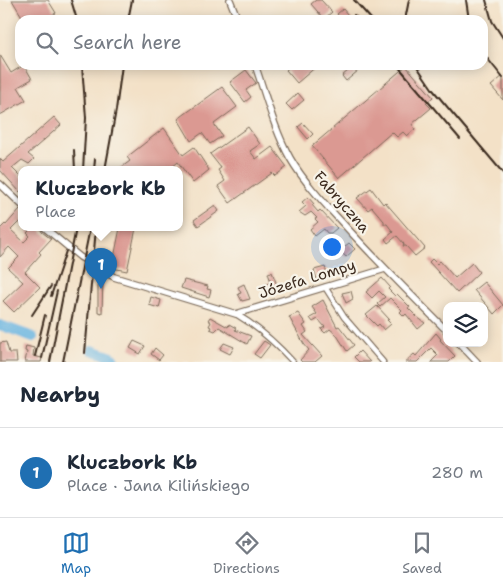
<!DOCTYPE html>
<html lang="en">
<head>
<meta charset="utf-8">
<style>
  body { margin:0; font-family:"Shantell Sans",sans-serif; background:#f6f6f7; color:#1f2937 }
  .controls { position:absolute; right:15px; bottom:15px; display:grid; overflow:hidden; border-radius:10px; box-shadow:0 2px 12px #0003 }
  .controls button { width:45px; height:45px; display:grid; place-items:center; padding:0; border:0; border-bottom:1px solid #e0e1e3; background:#fff; color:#1f2937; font:25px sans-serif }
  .you { position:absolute; left:331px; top:246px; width:18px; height:18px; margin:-12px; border:4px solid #fff; border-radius:50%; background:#1a73e8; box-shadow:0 0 0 8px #1a73e833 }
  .badge { display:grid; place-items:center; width:32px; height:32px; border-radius:50%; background:#1f6fb2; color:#fff; font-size:16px; font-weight:700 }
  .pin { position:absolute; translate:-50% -41px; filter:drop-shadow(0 1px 2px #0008) }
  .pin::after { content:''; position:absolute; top:26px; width:18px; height:15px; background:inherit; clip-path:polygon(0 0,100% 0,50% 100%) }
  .popup { position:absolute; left:18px; top:166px; width:165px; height:65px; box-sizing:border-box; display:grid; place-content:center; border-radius:10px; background:#fff; filter:drop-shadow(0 1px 4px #0005); font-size:16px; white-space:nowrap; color:#747a83 }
  .popup b { font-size:19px; color:#1f2937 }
  .popup::after { content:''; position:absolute; left:50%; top:100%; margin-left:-10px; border:10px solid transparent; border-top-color:#fff }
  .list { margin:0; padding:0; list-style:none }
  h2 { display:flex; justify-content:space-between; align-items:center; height:65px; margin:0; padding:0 20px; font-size:21px }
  h2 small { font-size:16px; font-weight:400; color:#747a83 }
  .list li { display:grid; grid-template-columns:32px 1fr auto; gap:15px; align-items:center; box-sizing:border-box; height:90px; padding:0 20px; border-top:1px solid #e0e1e3 }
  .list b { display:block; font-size:19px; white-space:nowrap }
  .list p { margin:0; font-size:16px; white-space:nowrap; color:#747a83 }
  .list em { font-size:16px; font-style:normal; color:#747a83 }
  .icon { flex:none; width:28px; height:28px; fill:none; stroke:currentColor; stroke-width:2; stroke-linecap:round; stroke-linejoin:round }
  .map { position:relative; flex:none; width:503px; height:362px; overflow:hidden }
  .search { position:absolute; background:#fff; box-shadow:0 2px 12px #0003; left:15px; right:15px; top:15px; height:55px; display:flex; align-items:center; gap:12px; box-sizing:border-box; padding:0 18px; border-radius:15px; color:#747a83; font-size:19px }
  .sheet { height:155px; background:#fff }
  nav { display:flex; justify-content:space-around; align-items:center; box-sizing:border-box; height:70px; border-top:1px solid #e0e1e3; background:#fff; font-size:14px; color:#747a83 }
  nav a { display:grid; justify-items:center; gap:2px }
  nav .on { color:#1f6fb2 }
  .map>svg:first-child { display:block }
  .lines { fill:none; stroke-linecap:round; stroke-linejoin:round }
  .river { stroke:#66b3e0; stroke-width:10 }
  .building { fill:#db9992 }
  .minor-casing { stroke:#7b6a59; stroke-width:7 }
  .tertiary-casing { stroke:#7b6a59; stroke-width:8 }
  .minor { stroke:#fff; stroke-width:4.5 }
  .tertiary { stroke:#fff; stroke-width:5.5 }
  .rail { stroke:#3b2a1e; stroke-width:2 }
  .labels { text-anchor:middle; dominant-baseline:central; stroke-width:4.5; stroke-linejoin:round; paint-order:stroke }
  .street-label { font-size:15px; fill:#3b2a1e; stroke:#f7f3e8 }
</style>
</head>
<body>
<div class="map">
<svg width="503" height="362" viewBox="0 0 503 362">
  <rect width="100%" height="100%" fill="#f7f3e8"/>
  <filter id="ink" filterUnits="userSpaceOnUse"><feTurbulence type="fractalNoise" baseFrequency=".02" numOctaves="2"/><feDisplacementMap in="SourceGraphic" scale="10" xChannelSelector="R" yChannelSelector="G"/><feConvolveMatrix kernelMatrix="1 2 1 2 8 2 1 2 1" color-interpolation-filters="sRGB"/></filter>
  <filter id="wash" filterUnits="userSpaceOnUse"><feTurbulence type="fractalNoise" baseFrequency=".0096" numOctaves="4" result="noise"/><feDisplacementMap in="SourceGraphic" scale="20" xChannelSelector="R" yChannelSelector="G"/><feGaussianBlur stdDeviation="1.12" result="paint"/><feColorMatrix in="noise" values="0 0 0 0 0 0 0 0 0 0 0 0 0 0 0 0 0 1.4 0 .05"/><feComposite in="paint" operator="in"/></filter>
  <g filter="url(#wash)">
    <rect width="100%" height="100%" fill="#f3e1c7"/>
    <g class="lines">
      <g class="river">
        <polyline points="0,325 33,337"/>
        <polyline points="92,350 112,357 115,362"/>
      </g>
    </g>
    <g id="blocks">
      <g class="building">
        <polygon points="12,0 48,0 56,13 43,20 24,20"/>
        <polygon points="316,0 321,0 332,12 324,19 311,4"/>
        <polygon points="343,9 352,20 342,20 337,14"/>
        <polygon points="0,55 11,73 24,65 32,79 18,87 26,100 0,115"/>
        <polygon points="292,65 318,65 297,83 286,70"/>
        <polygon points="355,65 365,65 346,81 342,76"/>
        <polygon points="406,66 433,97 426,103 431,108 412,124 415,129 407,136 403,132 397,137 392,132 339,178 312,146"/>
        <polygon points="246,70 256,83 246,90 251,97 245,102 230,82"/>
        <polygon points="503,76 503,100 491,86"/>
        <polygon points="222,87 237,107 214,124 222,136 210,144 202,133 191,141 178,119"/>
        <polygon points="298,93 304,100 292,110 286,104"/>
        <polygon points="54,117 61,125 28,154 34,159 29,164 22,160 12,168 22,178 22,189 20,192 0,170 0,159 3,162"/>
        <polygon points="303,123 313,134 308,139 298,127"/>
        <polygon points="248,127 260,144 250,151 256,159 272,147 287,167 275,176 272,173 230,203 218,186 225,181 218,170 221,168 210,154"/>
        <polygon points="164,128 183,155 194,147 209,170 193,183 178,162 170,169 171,170 118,170 130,161 127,157"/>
        <polygon points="371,188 383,204 385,202 425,248 415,256 406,246 403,246 404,244 397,236 388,243 385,239 393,232 387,224 384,224 384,221 372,207 368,210 357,198"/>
        <polygon points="308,197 314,204 312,205 318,212 320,210 337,228 331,233 327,233 324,229 315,236 310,229 318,222 315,219 317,218 311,212 305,216 299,212 306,206 302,202"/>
        <polygon points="215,205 219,211 198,226 194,220"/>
        <polygon points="20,209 22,210 22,224 19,222 11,230 24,242 30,236 27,233 29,231 26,228 40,228 42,232 51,239 39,252 41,254 25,272 40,287 14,312 3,301 23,282 8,268 19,257 9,247 0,257 0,229 5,224 6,225"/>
        <polygon points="120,228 136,228 127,271 112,268"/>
        <polygon points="338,241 344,247 349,243 355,249 346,257 334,244"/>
        <polygon points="432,259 437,264 440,261 455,278 472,263 479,272 457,293 429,262"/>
        <polygon points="325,267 328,275 317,279 314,270"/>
        <polygon points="272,272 279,290 267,293 265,285 271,282 268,273"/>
        <polygon points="98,278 103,278 102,313 98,312"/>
        <polygon points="382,278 390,287 388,289 395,296 397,294 410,307 408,308 417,317 425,323 418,329 406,314 404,316 400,312 402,310 390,298 380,307 377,304 385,297 379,291 372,298 366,292"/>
        <polygon points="184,280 208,286 207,289 211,290 209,297 181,288"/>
        <polygon points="484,282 503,305 494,314 474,290"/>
        <polygon points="244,284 250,299 242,301 238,294 241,293 238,287"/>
        <polygon points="351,291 353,299 346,303 342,293"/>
        <polygon points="151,297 161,300 159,308 149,305"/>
        <polygon points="323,300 337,327 339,326 354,345 347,351 336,334 330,329 325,333 321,329 325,327 318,319 313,322 310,318 317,314 312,307"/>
        <polygon points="377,306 389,319 387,320 391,324 384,330 379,324 377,326 366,315"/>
        <polygon points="298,313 306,324 303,326 307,332 303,335 322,356 315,362 302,362 300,360 309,350 304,344 289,317"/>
        <polygon points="210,317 228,327 229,324 236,328 235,330 251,336 247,344 219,327 215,331 210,329 211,327 209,326 211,322 208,320"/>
        <polygon points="436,333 441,339 440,340 455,356 449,362 431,362 438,355 431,348 417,362 405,362 414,354 416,356"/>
        <polygon points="134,341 145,346 140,354 130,348"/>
        <polygon points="264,341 270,345 260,358 254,354"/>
        <polygon points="6,342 9,353 16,353 17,362 0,362 0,343"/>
        <polygon points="224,343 234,347 230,354 220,349"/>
        <polygon points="26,346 34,348 33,356 42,358 41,362 25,362 27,352 25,351"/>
        <polygon points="155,348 163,355 159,360 151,354"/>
        <polygon points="360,351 370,362 359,362 354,357"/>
      </g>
    </g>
  </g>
  <g filter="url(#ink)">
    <use href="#blocks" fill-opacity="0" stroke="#7b6a59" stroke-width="1"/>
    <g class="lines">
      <g class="minor-casing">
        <g id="minor">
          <polyline points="325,287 344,317 383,362"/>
          <path d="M236,314C258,327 276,343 293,362"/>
        </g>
      </g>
      <g class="tertiary-casing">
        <g id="tertiary">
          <polyline points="230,0 238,20"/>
          <path d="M255,65C266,96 274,129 290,158C305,184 328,207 348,229C380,264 413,297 447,331"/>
          <polyline points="0,184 22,205"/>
          <polyline points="45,228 80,257 114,277 236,314 385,269"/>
          <polyline points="459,343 477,362"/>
        </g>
      </g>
      <use href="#minor" class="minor"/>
      <use href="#tertiary" class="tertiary"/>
      <g class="rail">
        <polyline points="71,0 77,20"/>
        <polyline points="354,0 372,20"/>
        <polyline points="466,0 469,20"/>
        <polyline points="486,0 492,21 503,38"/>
        <polyline points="354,15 359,20"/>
        <polyline points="128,20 132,0"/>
        <polyline points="405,20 409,0"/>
        <polyline points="483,53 503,78"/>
        <polyline points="82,65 86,118 83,170"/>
        <polyline points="397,65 460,139"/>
        <polyline points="416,65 433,90 503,173"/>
        <polyline points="74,150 75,170"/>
        <polyline points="94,170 95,159"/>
        <polyline points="105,170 116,110 122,65"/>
        <polyline points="51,296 66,251"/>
        <polyline points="32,315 51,286"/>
        <polyline points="85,353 96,228"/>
        <polyline points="35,356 45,315"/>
        <polyline points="42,358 57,291"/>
        <polyline points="50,362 76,228"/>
        <polyline points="63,362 90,228"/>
      </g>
    </g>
  </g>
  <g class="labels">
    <g class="street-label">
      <text transform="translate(342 202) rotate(49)">Fabryczna</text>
      <text transform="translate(307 279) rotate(-17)">Józefa Lompy</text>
    </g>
  </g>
</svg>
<div class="controls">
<button><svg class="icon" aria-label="layers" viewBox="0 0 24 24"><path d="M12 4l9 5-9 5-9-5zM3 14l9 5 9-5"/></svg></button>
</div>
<div class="you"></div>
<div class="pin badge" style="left:101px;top:289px">1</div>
<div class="popup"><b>Kluczbork Kb</b>Place</div>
<div class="search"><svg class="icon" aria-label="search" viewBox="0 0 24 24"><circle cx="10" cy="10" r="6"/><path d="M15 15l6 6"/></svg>Search here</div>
</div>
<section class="sheet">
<h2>Nearby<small></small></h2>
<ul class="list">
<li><span class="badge">1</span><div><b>Kluczbork Kb</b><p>Place · Jana Kilińskiego</p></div><em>280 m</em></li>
</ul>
</section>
<nav>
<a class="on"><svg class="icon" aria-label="map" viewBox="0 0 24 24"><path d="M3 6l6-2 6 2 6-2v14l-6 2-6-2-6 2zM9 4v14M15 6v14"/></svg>Map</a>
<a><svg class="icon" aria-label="directions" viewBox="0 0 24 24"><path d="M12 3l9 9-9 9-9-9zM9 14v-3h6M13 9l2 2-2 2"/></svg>Directions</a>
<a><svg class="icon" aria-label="saved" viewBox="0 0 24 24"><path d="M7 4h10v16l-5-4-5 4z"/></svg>Saved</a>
</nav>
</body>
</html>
